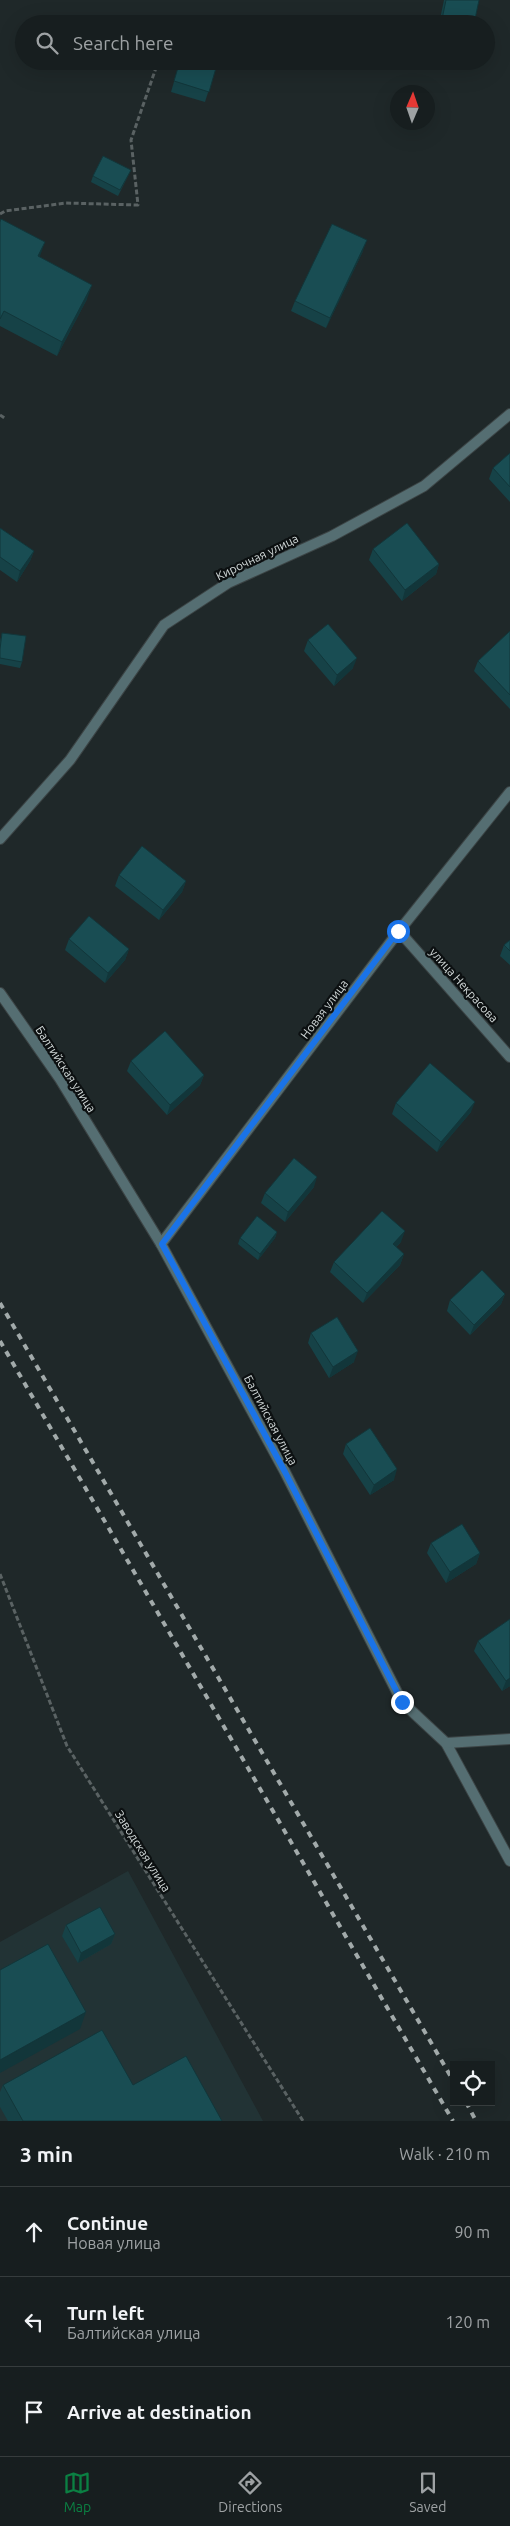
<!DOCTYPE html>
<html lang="en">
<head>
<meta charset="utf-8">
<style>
  body { margin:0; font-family:Ubuntu,sans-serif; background:#242b2c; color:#f1f3f6 }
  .controls { position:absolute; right:15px; bottom:15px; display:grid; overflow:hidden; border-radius:0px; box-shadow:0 5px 20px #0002 }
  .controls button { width:45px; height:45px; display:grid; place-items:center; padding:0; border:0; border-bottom:1px solid #363c3d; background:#171e1f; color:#f1f3f6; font:25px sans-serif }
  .compass { position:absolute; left:390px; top:85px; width:45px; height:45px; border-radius:50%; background:#171e1f; box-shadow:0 5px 20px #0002; rotate:2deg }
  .stop { position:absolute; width:15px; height:15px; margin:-11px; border:4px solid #1a73e8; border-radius:50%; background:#fff }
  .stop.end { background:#1a73e8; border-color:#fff; box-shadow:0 1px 5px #0008 }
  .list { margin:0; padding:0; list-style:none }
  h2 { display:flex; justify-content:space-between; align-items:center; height:65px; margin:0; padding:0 20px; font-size:21px }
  h2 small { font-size:16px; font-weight:400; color:#9ea2a4 }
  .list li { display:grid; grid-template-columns:32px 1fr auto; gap:15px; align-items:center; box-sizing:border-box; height:90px; padding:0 20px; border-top:1px solid #363c3d }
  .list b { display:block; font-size:19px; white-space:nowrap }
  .list p { margin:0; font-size:16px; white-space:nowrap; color:#9ea2a4 }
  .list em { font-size:16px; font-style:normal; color:#9ea2a4 }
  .icon { flex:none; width:28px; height:28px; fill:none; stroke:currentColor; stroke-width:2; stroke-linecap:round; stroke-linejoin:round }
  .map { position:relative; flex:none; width:510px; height:2121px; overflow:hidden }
  .search { position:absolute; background:#171e1f; box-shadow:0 5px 20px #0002; left:15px; right:15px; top:15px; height:55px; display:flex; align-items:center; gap:12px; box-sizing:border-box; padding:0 18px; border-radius:28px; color:#9ea2a4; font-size:19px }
  .sheet { height:335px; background:#171e1f }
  nav { display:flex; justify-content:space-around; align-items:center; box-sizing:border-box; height:70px; border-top:1px solid #363c3d; background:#171e1f; font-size:14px; color:#9ea2a4 }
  nav a { display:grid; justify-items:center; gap:2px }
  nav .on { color:#0b8043 }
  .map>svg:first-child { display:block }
  .built { fill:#223335 }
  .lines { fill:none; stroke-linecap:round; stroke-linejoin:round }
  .minor-casing { stroke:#3c4445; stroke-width:12 }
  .path { stroke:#5a6263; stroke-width:3; stroke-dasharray:5 2.5; stroke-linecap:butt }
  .minor { stroke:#556e72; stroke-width:10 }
  .rail { stroke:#a2aaaa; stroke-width:4; stroke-dasharray:6 6; stroke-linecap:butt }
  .wall { fill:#164247 }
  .shaded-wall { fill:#12363a }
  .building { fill:#194d53; stroke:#12363a }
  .route { stroke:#1a73e8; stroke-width:6 }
  .labels { text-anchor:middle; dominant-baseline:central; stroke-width:4.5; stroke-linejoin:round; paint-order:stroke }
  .street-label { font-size:12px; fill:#d3dada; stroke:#0c1011 }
</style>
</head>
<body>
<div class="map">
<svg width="510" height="2121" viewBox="0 0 510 2121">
  <rect width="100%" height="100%" fill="#1f2829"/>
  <polygon class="built" points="128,1871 263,2121 0,2121 0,1942"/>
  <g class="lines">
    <g class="minor-casing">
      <g id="minor">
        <polyline points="0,839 70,760 164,625 228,583 332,536 424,486 510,414"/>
        <polyline points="399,931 510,1057"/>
        <polyline points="0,993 60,1079 161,1244 285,1472 402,1702 446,1743 510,1861"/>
        <polyline points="161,1244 399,931 510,792"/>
        <polyline points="446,1743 510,1739"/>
      </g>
    </g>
    <g class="path">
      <polyline points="0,214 5,211 66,203 138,205 131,140 158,62"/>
      <polyline points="0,415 6,419"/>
      <polyline points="0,1574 67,1746 303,2121"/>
    </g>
    <use href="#minor" class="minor"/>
    <g class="rail">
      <polyline points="0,1303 454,2082"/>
      <polyline points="0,1341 453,2121"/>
      <polyline points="466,2102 476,2121"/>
    </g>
  </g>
  <g class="wall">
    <polygon points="444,0 479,0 474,24 439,24"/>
    <polygon points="180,61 218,61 205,102 171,92"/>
    <polygon points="131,170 118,196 91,182 93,176"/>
    <polygon points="0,222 87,299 57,356 0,326"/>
    <polygon points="363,251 326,328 291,311 295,301"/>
    <polygon points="510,453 510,502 489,479 493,468"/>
    <polygon points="0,528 34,551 30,561 17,582 0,570"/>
    <polygon points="373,549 439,564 436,574 402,601 369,560"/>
    <polygon points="510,631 510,709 474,671 478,661"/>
    <polygon points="2,633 22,662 20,668 0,664 0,641"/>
    <polygon points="308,640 353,668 334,686 304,651"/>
    <polygon points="119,875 186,881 182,892 159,920 115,886"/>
    <polygon points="69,939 129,949 125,960 105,983 65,950"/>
    <polygon points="510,940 510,965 500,956 504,945"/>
    <polygon points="131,1061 204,1075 200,1085 167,1115 127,1071"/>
    <polygon points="396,1103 471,1112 437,1152 392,1114"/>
    <polygon points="314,1187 285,1222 261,1203 265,1193"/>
    <polygon points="277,1232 275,1238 258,1260 238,1244 240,1238"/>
    <polygon points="401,1242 396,1247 404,1254 400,1265 363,1303 330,1272 334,1262"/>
    <polygon points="505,1294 501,1304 470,1335 447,1311 450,1300"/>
    <polygon points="311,1333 354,1362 329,1378 308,1343"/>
    <polygon points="346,1444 394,1480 370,1495 343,1454"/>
    <polygon points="431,1543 480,1553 476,1564 446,1583 427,1553"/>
    <polygon points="478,1641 510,1686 502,1691 474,1651"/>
    <polygon points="66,1925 115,1934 111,1944 78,1963 62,1936"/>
    <polygon points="3,2085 133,2085 222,2121 8,2121 0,2107 0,2092"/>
  </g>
  <g class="shaded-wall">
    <polygon points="367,240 363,251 326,328 330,318"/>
    <polygon points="45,242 40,256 33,270 38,256"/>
    <polygon points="92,285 87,299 57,356 62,342"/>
    <polygon points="34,551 30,561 17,582 20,571"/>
    <polygon points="439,564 436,574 402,601 405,590"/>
    <polygon points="357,658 353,668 334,686 337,675"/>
    <polygon points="186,881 182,892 159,920 163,910"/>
    <polygon points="129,949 125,960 105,983 108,973"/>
    <polygon points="204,1075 200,1085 167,1115 170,1105"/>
    <polygon points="475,1102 471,1112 437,1152 441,1142"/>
    <polygon points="317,1177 314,1187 285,1222 288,1212"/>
    <polygon points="405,1231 401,1242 389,1254 393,1244"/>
    <polygon points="277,1232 275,1238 258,1260 260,1254"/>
    <polygon points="404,1254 400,1265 363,1303 367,1293"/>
    <polygon points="505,1294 501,1304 470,1335 474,1325"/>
    <polygon points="358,1351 354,1362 329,1378 333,1367"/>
    <polygon points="397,1469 394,1480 370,1495 374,1485"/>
    <polygon points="480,1553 476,1564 446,1583 450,1572"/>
    <polygon points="510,1678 510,1686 502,1691 506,1681"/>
    <polygon points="115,1934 111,1944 78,1963 81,1953"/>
    <polygon points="86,2012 80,2029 0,2073 0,2060"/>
  </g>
  <g class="building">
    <polygon points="446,0 479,0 474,24 441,24"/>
    <polygon points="180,61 218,61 209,92 174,81"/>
    <polygon points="103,156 131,170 120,190 93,176"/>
    <polygon points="1,219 45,242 38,256 92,285 62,342 4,311 0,319 0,222"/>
    <polygon points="332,224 367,240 330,318 295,301"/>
    <polygon points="510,453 510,487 493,468"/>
    <polygon points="407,523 439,564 405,590 373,549"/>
    <polygon points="0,528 34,551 20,571 0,557"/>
    <polygon points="328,624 357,658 337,675 308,640"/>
    <polygon points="510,631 510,695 478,661"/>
    <polygon points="2,633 26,636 22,662 0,658 0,649"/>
    <polygon points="142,846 186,881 163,910 119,875"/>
    <polygon points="89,916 129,949 108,973 69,939"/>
    <polygon points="510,940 510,951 504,945"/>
    <polygon points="165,1031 204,1075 170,1105 131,1061"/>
    <polygon points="430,1063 475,1102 441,1142 396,1103"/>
    <polygon points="294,1158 317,1177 288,1212 265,1193"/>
    <polygon points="382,1211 405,1231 393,1244 404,1254 367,1293 334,1262"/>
    <polygon points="257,1216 277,1232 260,1254 240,1238"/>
    <polygon points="482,1270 505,1294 474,1325 450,1300"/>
    <polygon points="337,1317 358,1351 333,1367 311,1333"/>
    <polygon points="370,1428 397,1469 374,1485 346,1444"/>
    <polygon points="462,1524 480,1553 450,1572 431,1543"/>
    <polygon points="510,1619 510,1678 506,1681 478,1641"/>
    <polygon points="100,1907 115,1934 81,1953 66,1925"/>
    <polygon points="48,1944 86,2012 0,2060 0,1970"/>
    <polygon points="102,2030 133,2085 186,2056 222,2121 23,2121 3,2085"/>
  </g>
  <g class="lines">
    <polyline class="route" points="398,931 162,1244 285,1472 402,1702"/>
  </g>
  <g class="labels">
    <g class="street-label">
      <text transform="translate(257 557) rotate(-26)">Кирочная улица</text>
      <text transform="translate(464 985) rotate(48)">улица Некрасова</text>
      <text transform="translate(324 1009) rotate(-53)">Новая улица</text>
      <text transform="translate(66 1069) rotate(57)">Балтийская улица</text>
      <text transform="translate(271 1420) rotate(62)">Балтийская улица</text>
      <text transform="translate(143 1851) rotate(58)">Заводская улица</text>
    </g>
  </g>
</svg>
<div class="controls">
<button><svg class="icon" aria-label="locate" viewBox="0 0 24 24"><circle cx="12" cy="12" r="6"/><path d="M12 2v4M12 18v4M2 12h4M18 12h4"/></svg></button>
</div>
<svg class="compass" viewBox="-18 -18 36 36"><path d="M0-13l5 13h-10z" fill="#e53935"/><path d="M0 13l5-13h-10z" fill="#9ea2a4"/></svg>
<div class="stop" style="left:398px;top:931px"></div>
<div class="stop end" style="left:402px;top:1702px"></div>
<div class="search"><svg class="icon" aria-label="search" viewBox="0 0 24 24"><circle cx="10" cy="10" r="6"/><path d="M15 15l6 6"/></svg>Search here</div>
</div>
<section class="sheet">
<h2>3 min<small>Walk · 210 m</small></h2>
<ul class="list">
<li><svg class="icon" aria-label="ahead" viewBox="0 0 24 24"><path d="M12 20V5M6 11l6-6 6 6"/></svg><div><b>Continue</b><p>Новая улица</p></div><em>90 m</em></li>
<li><svg class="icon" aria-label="left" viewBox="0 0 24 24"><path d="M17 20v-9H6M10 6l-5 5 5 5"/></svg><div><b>Turn left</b><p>Балтийская улица</p></div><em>120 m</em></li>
<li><svg class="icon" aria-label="arrive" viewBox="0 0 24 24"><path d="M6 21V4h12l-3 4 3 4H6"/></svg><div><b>Arrive at destination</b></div></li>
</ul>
</section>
<nav>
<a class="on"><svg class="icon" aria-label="map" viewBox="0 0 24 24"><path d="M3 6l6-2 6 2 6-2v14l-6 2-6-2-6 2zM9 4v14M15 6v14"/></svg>Map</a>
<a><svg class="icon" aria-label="directions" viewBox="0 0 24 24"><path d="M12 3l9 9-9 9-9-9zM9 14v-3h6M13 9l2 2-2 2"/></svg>Directions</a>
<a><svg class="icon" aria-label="saved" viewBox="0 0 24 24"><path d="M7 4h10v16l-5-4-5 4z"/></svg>Saved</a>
</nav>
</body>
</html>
